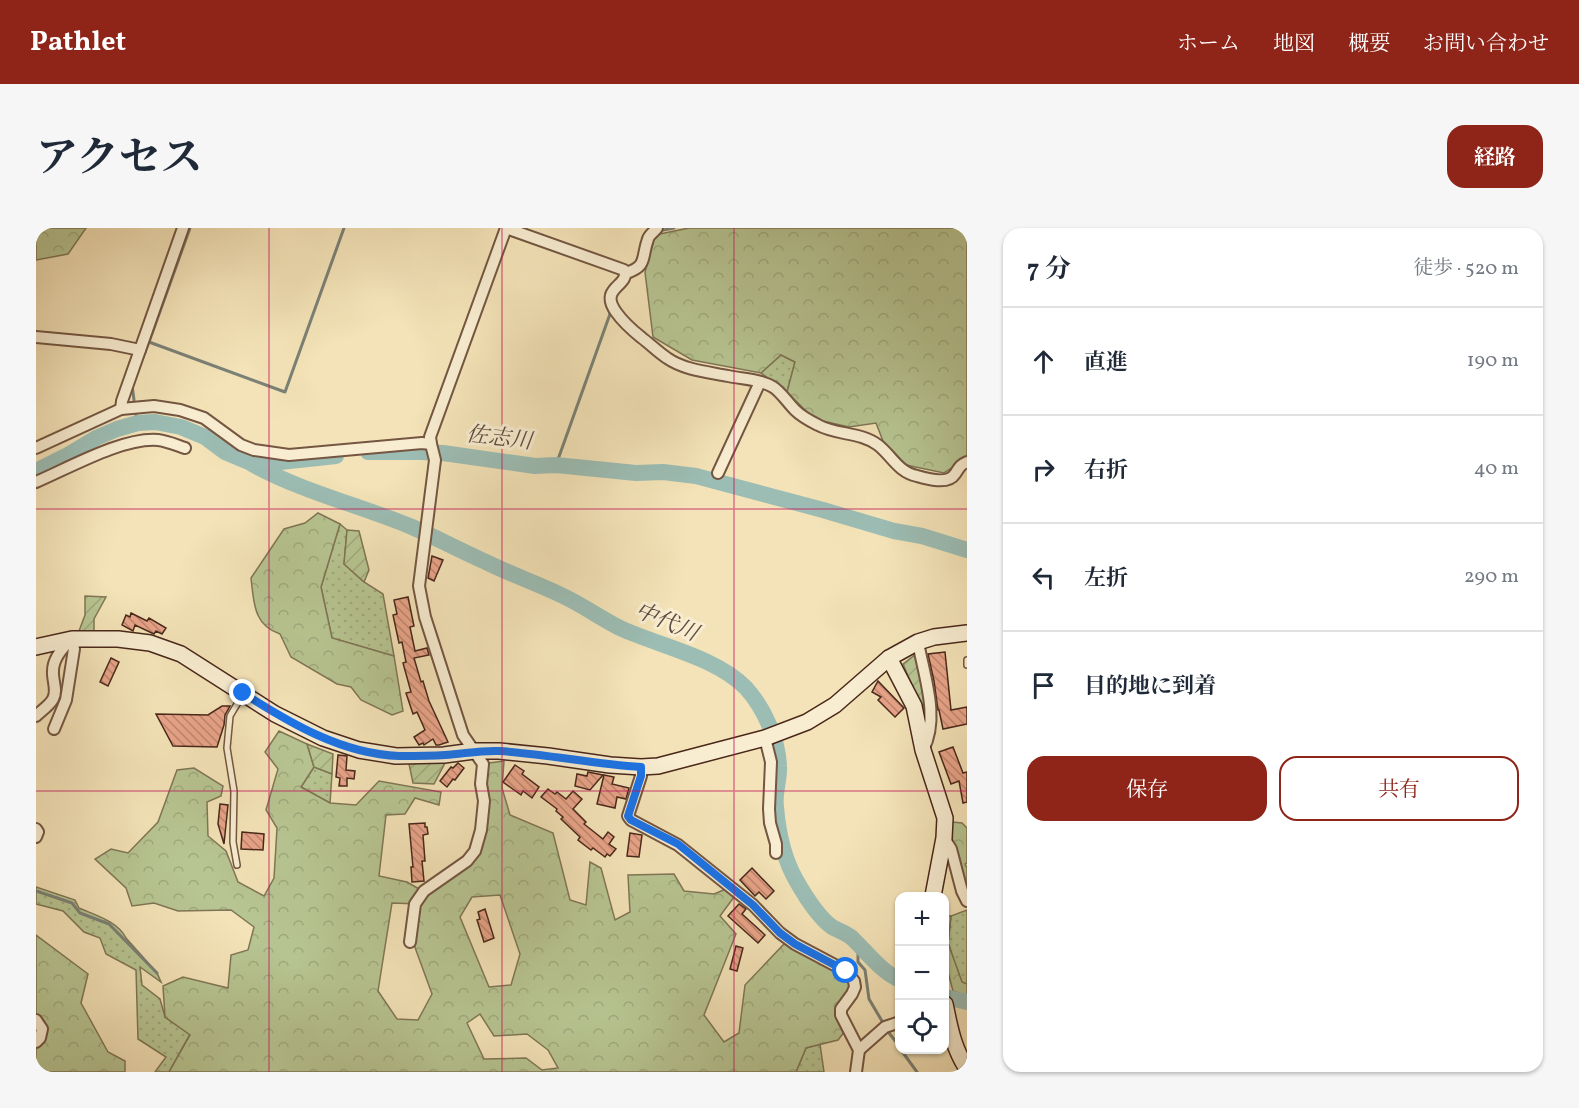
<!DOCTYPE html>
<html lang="ja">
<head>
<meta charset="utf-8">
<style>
  body { margin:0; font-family:Vollkorn,"Noto Serif JP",serif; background:#f6f6f7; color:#1f2937 }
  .controls { position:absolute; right:18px; bottom:18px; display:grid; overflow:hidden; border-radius:12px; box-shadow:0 2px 4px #0004 }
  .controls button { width:54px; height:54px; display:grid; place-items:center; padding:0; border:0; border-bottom:2px solid #e0e1e3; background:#fff; color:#1f2937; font:30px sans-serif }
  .stop { position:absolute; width:18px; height:18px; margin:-14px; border:4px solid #1a73e8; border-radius:50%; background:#fff }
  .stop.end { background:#1a73e8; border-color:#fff; box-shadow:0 2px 6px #0008 }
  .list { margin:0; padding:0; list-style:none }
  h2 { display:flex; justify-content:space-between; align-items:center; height:78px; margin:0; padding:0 24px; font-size:26px }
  h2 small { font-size:20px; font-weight:400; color:#747a83 }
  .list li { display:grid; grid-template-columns:39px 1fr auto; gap:18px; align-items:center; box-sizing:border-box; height:108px; padding:0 24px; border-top:2px solid #e0e1e3 }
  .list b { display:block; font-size:22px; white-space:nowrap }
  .list em { font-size:20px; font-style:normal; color:#747a83 }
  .actions { display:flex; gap:12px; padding:18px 24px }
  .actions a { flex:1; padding:14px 0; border:2px solid #8f2418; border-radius:18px; text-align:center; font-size:21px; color:#8f2418 }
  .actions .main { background:#8f2418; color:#fff }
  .icon { flex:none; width:33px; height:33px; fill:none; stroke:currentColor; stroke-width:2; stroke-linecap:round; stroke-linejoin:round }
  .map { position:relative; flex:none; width:931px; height:844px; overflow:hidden; border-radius:18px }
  header { display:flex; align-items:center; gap:36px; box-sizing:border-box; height:84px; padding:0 30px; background:#8f2418; color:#fff }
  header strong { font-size:28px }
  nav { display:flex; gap:33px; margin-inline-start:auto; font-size:21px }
  .intro { display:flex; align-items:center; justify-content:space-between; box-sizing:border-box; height:144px; padding:0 36px }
  h1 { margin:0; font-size:42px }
  .button { padding:15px 27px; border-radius:18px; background:#8f2418; color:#fff; font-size:21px; font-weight:700 }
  main { display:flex; gap:36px; padding:0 36px }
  aside { flex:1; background:#fff; border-radius:18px; box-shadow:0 2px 4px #0004 }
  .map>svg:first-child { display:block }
  .grass { fill:url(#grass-dots); stroke:#807656; stroke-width:1.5 }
  .forest { fill:url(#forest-crowns); stroke:#807656; stroke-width:1.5; fill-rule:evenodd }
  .garden { fill:url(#garden-furrows); stroke:#807656; stroke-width:1.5 }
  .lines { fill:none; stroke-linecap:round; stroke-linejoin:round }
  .stream { stroke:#7b8176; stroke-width:3 }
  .river { stroke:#9cbdb4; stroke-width:16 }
  .building { fill:url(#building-back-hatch); stroke:#49271a; stroke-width:1.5 }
  .lane-casing { stroke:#745642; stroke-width:8 }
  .street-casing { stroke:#745642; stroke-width:14 }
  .secondary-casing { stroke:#49271a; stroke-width:18 }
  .lane { stroke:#f8edd1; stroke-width:5 }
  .street { stroke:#f8edd1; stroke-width:10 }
  .secondary { stroke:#f8edd1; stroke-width:15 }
  .route { stroke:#1a73e8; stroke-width:8 }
  .grid { fill:none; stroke:#c2185b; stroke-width:1.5; stroke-opacity:0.55 }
  .labels { text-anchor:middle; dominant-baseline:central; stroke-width:6; stroke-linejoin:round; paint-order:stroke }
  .water-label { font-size:22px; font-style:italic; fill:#5e4c40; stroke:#f8edd1 }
</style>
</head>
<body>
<header>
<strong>Pathlet</strong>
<nav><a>ホーム</a><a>地図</a><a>概要</a><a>お問い合わせ</a></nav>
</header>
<div class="intro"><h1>アクセス</h1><a class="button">経路</a></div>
<main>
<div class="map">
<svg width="931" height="844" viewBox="0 0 931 844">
  <defs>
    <pattern id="grass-dots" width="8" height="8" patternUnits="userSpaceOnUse" patternTransform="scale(1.5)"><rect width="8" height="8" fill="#b7c592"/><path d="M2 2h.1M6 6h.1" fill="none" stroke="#9fa97d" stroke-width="1.8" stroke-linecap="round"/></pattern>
    <pattern id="forest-crowns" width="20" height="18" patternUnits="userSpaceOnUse" patternTransform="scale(1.5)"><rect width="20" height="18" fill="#b7c592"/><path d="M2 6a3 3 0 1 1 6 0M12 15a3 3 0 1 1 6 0" fill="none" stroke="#9fa97d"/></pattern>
    <pattern id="garden-furrows" width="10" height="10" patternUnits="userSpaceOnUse" patternTransform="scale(1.5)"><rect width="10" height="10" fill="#b7c592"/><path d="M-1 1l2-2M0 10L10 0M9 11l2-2" fill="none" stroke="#9fa97d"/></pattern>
    <pattern id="building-back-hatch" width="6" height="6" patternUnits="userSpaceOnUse" patternTransform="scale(1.5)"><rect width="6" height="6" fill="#e9a489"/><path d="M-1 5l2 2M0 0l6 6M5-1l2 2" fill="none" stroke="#bf866f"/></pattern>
  </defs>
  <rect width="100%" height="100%" fill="#f4e3b8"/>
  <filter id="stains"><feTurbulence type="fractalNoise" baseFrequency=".00333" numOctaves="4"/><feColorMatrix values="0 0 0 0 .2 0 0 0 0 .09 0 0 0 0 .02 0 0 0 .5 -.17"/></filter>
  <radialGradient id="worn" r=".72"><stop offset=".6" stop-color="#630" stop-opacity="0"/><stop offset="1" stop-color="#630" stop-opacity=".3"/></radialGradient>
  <g class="grass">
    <polygon points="745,127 759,134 751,164 725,145"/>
    <polygon points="304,296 311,302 308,336 328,354 347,366 358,428 296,410 285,359"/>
    <polygon points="278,539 296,546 294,575 265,559"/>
    <path d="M0,659L39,672L43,680C59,687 81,693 90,710L121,745L125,754L104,739L106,757L124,771L129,789L154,806L133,844H119L130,829L102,811L100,742L70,726L64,710L48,704L27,683L0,676Z"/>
    <polygon points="931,682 931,756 926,755 912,715 915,688"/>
    <polygon points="784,816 788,844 760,844 770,820"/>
  </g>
  <g class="forest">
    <polygon points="0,0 50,0 32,26 0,32"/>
    <polygon points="653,0 931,0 931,230 908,245 870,237 847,213 840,195 813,199 778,191 751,164 759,134 745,127 725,145 656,132 617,109 609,44 619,7"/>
    <path d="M282,285L304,296L285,359L296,410L358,428L367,483L356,487L325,472L315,459L301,456L255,429L244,406C217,397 218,374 215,350L248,301L269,295Z"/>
    <path d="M243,503L271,516L278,539L265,559L294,575L320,577L343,553L405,564L403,577L379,570L369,586L350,587L343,648L371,654L390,665L441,629L451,601L449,552L453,535L468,533L466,560L474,587L517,605L534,672L550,677L554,634L565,640L579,692L594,684L592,647L638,646L648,663L678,666L690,661L698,669L684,688L700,706L668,787L688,814L703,805L709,757L748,716L811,747L815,763L800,782L809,803L802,812L770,820L760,844H133L154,807L129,789L127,758L147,749L192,760L195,727L212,722L218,699L195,682L142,683L118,675L96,678L90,660L59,631L75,621L92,625L122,594L141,542L158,540L187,558L185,568L171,574L172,608L190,623L202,654L228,668L238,650L241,600L230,582L242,541L229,524ZM464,667L484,726L475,757L453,759L424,689L436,669ZM356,675L382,676L377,714L396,766L382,792L361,791L342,763ZM444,786L458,808L491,806L512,822L522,840L506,842L490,830L448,831L431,795Z"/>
    <polygon points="916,594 926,595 931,600 931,635 929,636 931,640 931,674 926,673 911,631"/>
    <polygon points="909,688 915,688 912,715 926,754 931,756 931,768 917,763 909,733"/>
    <polygon points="0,707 52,746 45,775 72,824 89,833 89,844 0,844"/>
  </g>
  <g class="garden">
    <polygon points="311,302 323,303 333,342 328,354 308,336"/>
    <polygon points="49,368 70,369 58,391 58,404 43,403 49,387"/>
    <polygon points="880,426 890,478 888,496 884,476 867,436"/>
    <polygon points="271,516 297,526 296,546 278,539"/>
    <polygon points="410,533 398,556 377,555 373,536"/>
  </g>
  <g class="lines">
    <g class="stream">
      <polyline points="622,3 638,0"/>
      <polyline points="113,114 154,0"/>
      <polyline points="105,134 113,114 249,164 308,0"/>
      <polyline points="96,157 98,172"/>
      <polyline points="100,187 102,195"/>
      <path d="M520,237L574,86C569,69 565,64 581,52"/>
      <polyline points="0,663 36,675 44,685 73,696 121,745"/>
      <polyline points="822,717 822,734 829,742 833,771 846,793"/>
      <polyline points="853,805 864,819"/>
      <polyline points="865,822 881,844"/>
    </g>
    <g class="river">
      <polyline points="332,224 384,224 407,225 499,238 520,237 600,245 627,244 660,248 787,282 858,303 886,308 931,322"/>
      <path d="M216,236C267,264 323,277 376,299C401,310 425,323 450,334C474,346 500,355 525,367C545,376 564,390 584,400C623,418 680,429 710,460C728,480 742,511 743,538C744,551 738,565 740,579C742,603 748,631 760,652C769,668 781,688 796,699C803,703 810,705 816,710C831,724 844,743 864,752"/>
      <polyline points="0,243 30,228 60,210 81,201 102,195 119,194 145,199 169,209 189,224 213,234 235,235 300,228"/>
      <polyline points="909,769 931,774"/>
    </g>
  </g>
  <g class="building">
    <polygon points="396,328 407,332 398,353 392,350"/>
    <polygon points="372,369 378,398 374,399 379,423 391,420 393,427 378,430 385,454 387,453 393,473 412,514 403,517 400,517 397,511 388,517 387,515 383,517 378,509 389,502 381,484 377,486 370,465 375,464 367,435 370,434 366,414 363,415 357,387 361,386 358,372"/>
    <polygon points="95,385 111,393 113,390 130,400 126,406 120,403 118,406 99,397 97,403 86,397 90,387 94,389"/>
    <polygon points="909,424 915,482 931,479 931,496 907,501 903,482 902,482 898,453 892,426"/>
    <polygon points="75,430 83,434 72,458 64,454"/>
    <polygon points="842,453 868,480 859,489 842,472 845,469 836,464"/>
    <polygon points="186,478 194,478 189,487 188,497 181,519 137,518 120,486 172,487"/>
    <polygon points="917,519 927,545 931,544 931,574 927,575 923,553 915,556 903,524"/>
    <polygon points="302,527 311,528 310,542 319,543 318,551 311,550 311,558 303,558 304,550 300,549"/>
    <polygon points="422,535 428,540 419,552 417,551 411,559 404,553 415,539 417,540"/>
    <polygon points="479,537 488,543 486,546 503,559 496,570 487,563 485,567 467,554"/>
    <polygon points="552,544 567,547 554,562 539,558 541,546 551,548"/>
    <polygon points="568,547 578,549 576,556 593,560 590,571 581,569 579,580 561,576"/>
    <polygon points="512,561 519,566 521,564 530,571 537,563 546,571 537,581 550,594 548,596 567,611 572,604 578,609 573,616 580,621 574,628 571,626 569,629 557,620 555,622 542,612 544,609 525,591 527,589 520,583 521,581 505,569"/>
    <polygon points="184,576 192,577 188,616 182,596"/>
    <polygon points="389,595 389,599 391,599 392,606 387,607 389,633 386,633 388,653 376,654 375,639 377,639 373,596"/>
    <polygon points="206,604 228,606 227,622 205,621"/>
    <polygon points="594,605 606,607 603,629 591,628"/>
    <polygon points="716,640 738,663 730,671 723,664 719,668 704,652"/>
    <polygon points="703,676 710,681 706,686 729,707 722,715 692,688"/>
    <polygon points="449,681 458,710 448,714 441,692 444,691 442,684"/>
    <polygon points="700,718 707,720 701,743 694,741"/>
  </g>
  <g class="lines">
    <g class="lane-casing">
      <g id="lane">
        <polyline points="931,432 931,437"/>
        <polyline points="201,637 197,614 198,563 191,520 194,488 207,466"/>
      </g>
    </g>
    <g class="street-casing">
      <g id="street">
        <path d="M470,0L588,42C595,58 562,59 580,84C587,94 596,102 606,110C614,116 622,124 631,130C648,142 672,144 692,148C706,151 724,151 737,159C745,164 752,175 759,182C765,188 774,193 782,197C800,207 825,204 842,217C856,228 862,244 881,248C891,251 912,257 919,246C923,240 924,237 931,234"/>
        <path d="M590,45C612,38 605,30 612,11C613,7 618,4 621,0"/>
        <polyline points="0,109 75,116 104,122"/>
        <polyline points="85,181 86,173 147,0"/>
        <polyline points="0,220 85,181 118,178 144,182 168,190 205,217 218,222 253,227 386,215 395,216"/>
        <polyline points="682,245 724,154"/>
        <path d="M0,254C33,240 87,209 122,212C131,213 140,217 149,220"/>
        <path d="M882,414C888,448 904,490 887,522"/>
        <path d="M0,488C5,483 14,477 17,471C22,462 16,452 17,443C17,431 27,419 36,411"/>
        <polyline points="18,501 30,472 38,421 36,411"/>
        <polyline points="729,510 735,534 733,581 734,595 740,616 740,625"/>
        <polyline points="605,539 605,548 592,588 595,592 642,617 717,677 744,705 759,716 810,743 818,753 819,759 816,766 805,781 805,787 823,822 820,844"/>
        <polyline points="0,601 2,604 0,609"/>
        <polyline points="908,610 915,621 926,663 931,673"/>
        <polyline points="374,714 379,676 388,663 431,633 439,623 445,602 448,573 445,556 447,536 427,507 389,389 383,358 399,232 395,216 394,209 470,0"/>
        <polyline points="0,792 6,801 4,810 0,814"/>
        <polyline points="823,822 849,799 864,794"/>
      </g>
    </g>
    <g class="secondary-casing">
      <g id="secondary">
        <polyline points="0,419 36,411 82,411 114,415 145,426 239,486 287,510 323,522 360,528 408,527 438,523 463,523 512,528 574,537 605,539 622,538 729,510 771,494 799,477 853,430 882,414 898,409 931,405"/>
        <polyline points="853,430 878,478 887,522 909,590 908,610 897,668"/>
        <path d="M909,776C914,800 917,819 931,841"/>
      </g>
    </g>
    <use href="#lane" class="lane"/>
    <use href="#street" class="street"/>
    <use href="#secondary" class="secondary"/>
  </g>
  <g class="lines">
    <path class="route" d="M207,465C254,495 306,526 363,528C378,528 394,528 409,527C427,526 445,522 463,523C511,526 557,536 605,539V548L592,588L595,592L642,616L717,677L744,705L759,716L810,743"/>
  </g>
  <path class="grid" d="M233,0V844M466,0V844M698,0V844M0,281H931M0,563H931"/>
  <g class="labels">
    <g class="water-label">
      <text transform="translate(463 211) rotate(7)">佐志川</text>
      <text transform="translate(630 395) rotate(23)">中代川</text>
    </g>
  </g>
  <rect width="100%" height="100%" filter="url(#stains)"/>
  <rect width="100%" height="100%" fill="url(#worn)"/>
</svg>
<div class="controls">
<button>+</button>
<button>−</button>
<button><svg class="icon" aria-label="locate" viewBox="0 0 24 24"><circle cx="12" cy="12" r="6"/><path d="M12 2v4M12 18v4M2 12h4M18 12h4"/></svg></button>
</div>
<div class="stop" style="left:810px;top:743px"></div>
<div class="stop end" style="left:207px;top:465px"></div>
</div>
<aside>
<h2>7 分<small>徒歩 · 520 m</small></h2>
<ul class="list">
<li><svg class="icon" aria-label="ahead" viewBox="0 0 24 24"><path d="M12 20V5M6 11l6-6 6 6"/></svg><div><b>直進</b></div><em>190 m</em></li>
<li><svg class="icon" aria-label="right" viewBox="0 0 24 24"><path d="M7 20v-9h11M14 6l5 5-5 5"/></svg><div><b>右折</b></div><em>40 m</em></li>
<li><svg class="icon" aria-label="left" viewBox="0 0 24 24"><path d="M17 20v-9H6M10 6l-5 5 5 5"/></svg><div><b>左折</b></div><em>290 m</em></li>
<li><svg class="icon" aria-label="arrive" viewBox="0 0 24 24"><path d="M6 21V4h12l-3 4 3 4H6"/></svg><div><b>目的地に到着</b></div></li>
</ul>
<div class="actions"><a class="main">保存</a><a>共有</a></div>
</aside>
</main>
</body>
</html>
